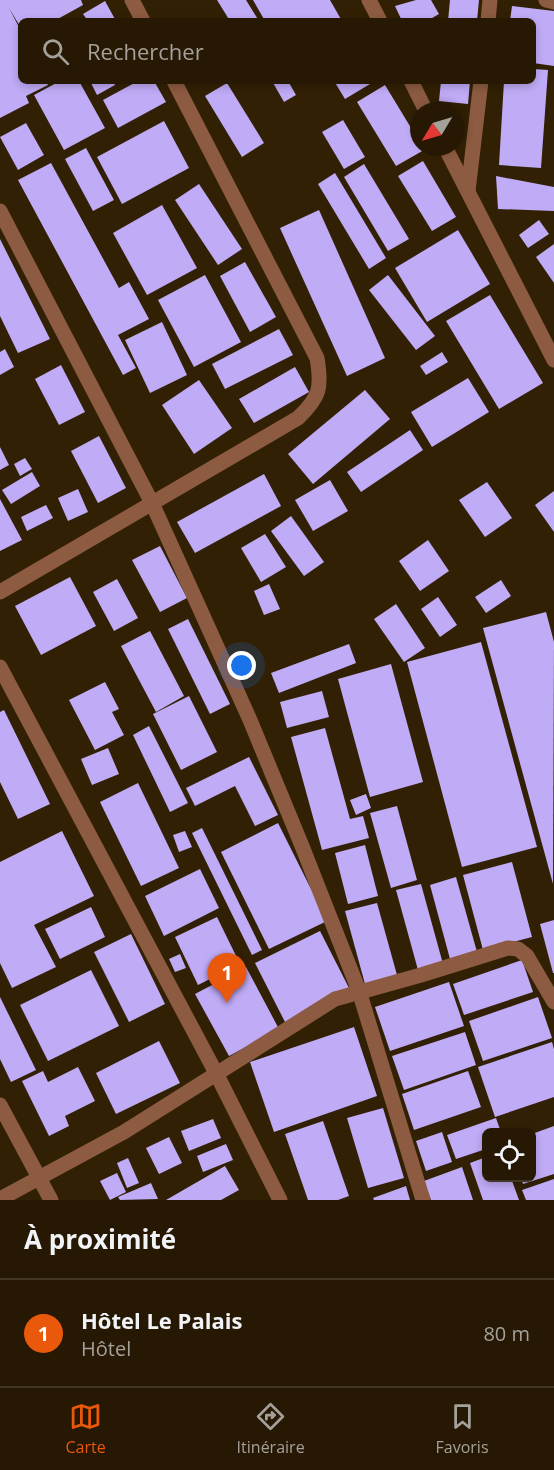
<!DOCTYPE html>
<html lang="fr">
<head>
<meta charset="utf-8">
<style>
  body { margin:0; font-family:"Open Sans",sans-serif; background:#2e210d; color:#f1f3f6 }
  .controls { position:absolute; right:18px; bottom:18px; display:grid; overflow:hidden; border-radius:9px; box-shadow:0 3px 9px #0003 }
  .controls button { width:54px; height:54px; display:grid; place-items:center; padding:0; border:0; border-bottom:2px solid #423725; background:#261803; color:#f1f3f6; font:30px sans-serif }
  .compass { position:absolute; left:410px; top:102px; width:54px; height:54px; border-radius:50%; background:#261803; box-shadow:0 3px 9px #0003; rotate:232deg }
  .you { position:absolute; left:242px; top:666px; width:21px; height:21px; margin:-15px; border:4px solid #fff; border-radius:50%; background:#1a73e8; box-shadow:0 0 0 9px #1a73e833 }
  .badge { display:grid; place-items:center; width:39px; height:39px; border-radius:50%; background:#ea580c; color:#fff; font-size:20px; font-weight:700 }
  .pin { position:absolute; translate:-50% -50px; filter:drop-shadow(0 2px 3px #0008) }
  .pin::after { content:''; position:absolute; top:32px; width:21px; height:18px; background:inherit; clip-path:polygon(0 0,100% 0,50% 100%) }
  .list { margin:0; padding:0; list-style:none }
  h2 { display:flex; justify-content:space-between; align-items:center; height:78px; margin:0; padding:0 24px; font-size:26px }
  h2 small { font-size:20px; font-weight:400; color:#a4a09a }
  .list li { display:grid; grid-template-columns:39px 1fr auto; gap:18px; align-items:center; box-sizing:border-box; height:108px; padding:0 24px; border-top:2px solid #423725 }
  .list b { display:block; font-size:22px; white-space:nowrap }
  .list p { margin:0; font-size:20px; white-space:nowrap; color:#a4a09a }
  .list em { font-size:20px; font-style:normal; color:#a4a09a }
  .icon { flex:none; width:33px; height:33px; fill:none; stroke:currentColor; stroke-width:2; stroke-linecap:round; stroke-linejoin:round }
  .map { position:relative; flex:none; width:554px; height:1200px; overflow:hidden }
  .search { position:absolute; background:#261803; box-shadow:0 3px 9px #0003; left:18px; right:18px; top:18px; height:66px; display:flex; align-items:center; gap:15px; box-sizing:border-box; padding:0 21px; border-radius:9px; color:#a4a09a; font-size:22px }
  .sheet { height:186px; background:#261803 }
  nav { display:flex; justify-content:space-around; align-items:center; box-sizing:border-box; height:84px; border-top:2px solid #423725; background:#261803; font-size:16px; color:#a4a09a }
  nav a { display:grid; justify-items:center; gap:3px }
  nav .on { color:#ea580c }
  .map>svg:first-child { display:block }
  .building { fill:#c0abf7 }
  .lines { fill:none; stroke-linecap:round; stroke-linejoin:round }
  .street { stroke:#8c5b41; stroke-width:15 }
</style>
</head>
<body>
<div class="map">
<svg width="554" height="1200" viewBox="0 0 554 1200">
  <rect width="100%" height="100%" fill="#322004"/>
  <g class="building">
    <polygon points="0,0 81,0 83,5 54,21 21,21 21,28 9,8 21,31 21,81 46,81 48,85 26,96 29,103 0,118"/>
    <polygon points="217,0 246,0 259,21 230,21"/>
    <polygon points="253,0 330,0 342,21 265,21"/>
    <polygon points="416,0 431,0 439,14 427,21 402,21 395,6"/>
    <polygon points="450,0 479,0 477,21 448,21"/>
    <polygon points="105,1 116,21 88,21 83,14"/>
    <polygon points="512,6 554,11 554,66 533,63 533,21 510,21"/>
    <polygon points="533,69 548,70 541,168 499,165 504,81 533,81"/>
    <polygon points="60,81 79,81 105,128 64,150 34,95"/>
    <polygon points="90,81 113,81 115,85 97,95"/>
    <polygon points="138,81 154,81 166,102 118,128 103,100"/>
    <polygon points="272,81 288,81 296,95 284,102"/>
    <polygon points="334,81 375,81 345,99"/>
    <polygon points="441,81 470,81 468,104 439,101"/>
    <polygon points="227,83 264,143 242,157 205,96"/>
    <polygon points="385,85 419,141 419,147 422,147 424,150 396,166 357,102"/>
    <polygon points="343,120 365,157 344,169 322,132"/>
    <polygon points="164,121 189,168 122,204 97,157"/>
    <polygon points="26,123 44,155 18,170 0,137"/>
    <polygon points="86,148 114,200 93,211 65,159"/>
    <polygon points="423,161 456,217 432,231 398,176"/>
    <polygon points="51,163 119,288 129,282 149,319 118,335 136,368 123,375 18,180"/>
    <polygon points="364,164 409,239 388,251 344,177"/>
    <polygon points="335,173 386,258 369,269 318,184"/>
    <polygon points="496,176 554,187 554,211 498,209"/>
    <polygon points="199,184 242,249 218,265 175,200"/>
    <polygon points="162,205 197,268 147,295 113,233"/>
    <polygon points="319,210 385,358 347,376 280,228"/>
    <polygon points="539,220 549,234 528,248 519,235"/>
    <polygon points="458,230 490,284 427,322 395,268"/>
    <polygon points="0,239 50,339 18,353 0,316"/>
    <polygon points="554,244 554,283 536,257"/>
    <polygon points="245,262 276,317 250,332 220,276"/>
    <polygon points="205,275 241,342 194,367 158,300"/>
    <polygon points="388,275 435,336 416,350 369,290"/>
    <polygon points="490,295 543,383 499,409 446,321"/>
    <polygon points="162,322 187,375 150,393 125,340"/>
    <polygon points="279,329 293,355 225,389 212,364"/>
    <polygon points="5,349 14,367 0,375 0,352"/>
    <polygon points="442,352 448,362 426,375 420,366"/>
    <polygon points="61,365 85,412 59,425 35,379"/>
    <polygon points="295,367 309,392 254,423 239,399"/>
    <polygon points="468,378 489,412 432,447 411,412"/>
    <polygon points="199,380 232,428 194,454 162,405"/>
    <polygon points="365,390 390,419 313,484 288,454"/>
    <polygon points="410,430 423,450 361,492 347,472"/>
    <polygon points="99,436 126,488 98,503 71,451"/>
    <polygon points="0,447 9,465 0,470"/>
    <polygon points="25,458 32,469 20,476 14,464"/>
    <polygon points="32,472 40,486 11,504 2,490"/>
    <polygon points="264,474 281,506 195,553 177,522"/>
    <polygon points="330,480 348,511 313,531 295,500"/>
    <polygon points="487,482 512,518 485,537 459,500"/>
    <polygon points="78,489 88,512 68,521 58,498"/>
    <polygon points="554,491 554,532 535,505"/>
    <polygon points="0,499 22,540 0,551"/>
    <polygon points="46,505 53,518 27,531 21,517"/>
    <polygon points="291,516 324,562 304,576 271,531"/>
    <polygon points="265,534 286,567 261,582 241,548"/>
    <polygon points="428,540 449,571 420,591 399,561"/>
    <polygon points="160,546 187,598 160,612 132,560"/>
    <polygon points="70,577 96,626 41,655 15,606"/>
    <polygon points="117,579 138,618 114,631 93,592"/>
    <polygon points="501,580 511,596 486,613 475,597"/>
    <polygon points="269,584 280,609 264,615 254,591"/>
    <polygon points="438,597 457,625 440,637 421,609"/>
    <polygon points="396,604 425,648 404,662 374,619"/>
    <polygon points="546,612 554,642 553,884 483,628"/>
    <polygon points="188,619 230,704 210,714 168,629"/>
    <polygon points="150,631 184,696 156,712 121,646"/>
    <polygon points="481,642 537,847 462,867 407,662"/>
    <polygon points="349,644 356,663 279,693 271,673"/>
    <polygon points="391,664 423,782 370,797 338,679"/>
    <polygon points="105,682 119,709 112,712 124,735 95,750 69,700"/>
    <polygon points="322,691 329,717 287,728 280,702"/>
    <polygon points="189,696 217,752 181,770 153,714"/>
    <polygon points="4,710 50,804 18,819 0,782 0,712"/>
    <polygon points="149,726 188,803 170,812 133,735"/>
    <polygon points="325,728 350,819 363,816 369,838 322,850 291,737"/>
    <polygon points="108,748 119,774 92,785 81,759"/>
    <polygon points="249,757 278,815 255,826 235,786 195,806 186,788"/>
    <polygon points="138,783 179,868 141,886 100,802"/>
    <polygon points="366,794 371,808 356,815 350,800"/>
    <polygon points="397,806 417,880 391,888 370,813"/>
    <polygon points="278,823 327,921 269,949 221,852"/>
    <polygon points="202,828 262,950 252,955 192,833"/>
    <polygon points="62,831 94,896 34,925 56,967 12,988 0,963 0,862"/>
    <polygon points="185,831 192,847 179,852 173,835"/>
    <polygon points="365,845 378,896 348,904 335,853"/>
    <polygon points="512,862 532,937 483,950 463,875"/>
    <polygon points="200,869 219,908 164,936 145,896"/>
    <polygon points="456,877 477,952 450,959 430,885"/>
    <polygon points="421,884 443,964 418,970 396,890"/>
    <polygon points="377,903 397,975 365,984 345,911"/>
    <polygon points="91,907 105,937 60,959 45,929"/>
    <polygon points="217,917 240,964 198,985 175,937"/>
    <polygon points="554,920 554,973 553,973 540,924"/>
    <polygon points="320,931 350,990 285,1022 255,963"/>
    <polygon points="131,934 165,1004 129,1022 94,952"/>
    <polygon points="180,954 186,968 175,972 169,959"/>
    <polygon points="522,960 533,992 464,1015 453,984"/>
    <polygon points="246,967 279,1029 229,1056 195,994"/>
    <polygon points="91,970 119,1026 48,1061 20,1005"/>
    <polygon points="449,982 464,1026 390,1051 375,1007"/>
    <polygon points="0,997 36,1070 11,1082 0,1059"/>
    <polygon points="538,997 552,1038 483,1061 469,1021"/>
    <polygon points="354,1027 377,1096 274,1132 250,1062"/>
    <polygon points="465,1032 476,1065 404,1090 392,1056"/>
    <polygon points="159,1041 180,1083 116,1114 96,1073"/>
    <polygon points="552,1042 554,1049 554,1097 495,1117 478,1067"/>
    <polygon points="78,1067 95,1101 65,1116 69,1126 49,1136 22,1081 43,1071 48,1082"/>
    <polygon points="468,1071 481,1107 414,1130 402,1094"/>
    <polygon points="383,1108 404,1178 368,1188 347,1118"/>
    <polygon points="496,1118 501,1132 486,1132 486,1149 456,1159 447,1135"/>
    <polygon points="213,1119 221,1138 189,1151 181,1131"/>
    <polygon points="323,1121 349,1196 338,1200 308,1200 285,1134"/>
    <polygon points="554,1126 554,1174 523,1184 521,1178 532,1178 532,1134"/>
    <polygon points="442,1132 452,1162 426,1171 416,1141"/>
    <polygon points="169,1137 182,1163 159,1174 146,1148"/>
    <polygon points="226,1144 233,1160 203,1172 197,1156"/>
    <polygon points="486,1157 486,1178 511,1178 519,1200 483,1200 470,1163"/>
    <polygon points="128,1158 139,1183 127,1188 117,1163"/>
    <polygon points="225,1166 239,1190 221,1200 166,1200"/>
    <polygon points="462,1167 473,1200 431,1200 424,1181"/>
    <polygon points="117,1173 126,1192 110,1200 100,1181"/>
    <polygon points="554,1179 554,1200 526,1200 522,1190"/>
    <polygon points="151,1183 158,1199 120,1200 118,1197"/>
    <polygon points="406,1186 410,1200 374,1200 373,1198"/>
  </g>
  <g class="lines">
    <g class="street">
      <polyline points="132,0 143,21"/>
      <polyline points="369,0 380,21"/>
      <polyline points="546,0 554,2"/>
      <polyline points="488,21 490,0"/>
      <polyline points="411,81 426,111"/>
      <polyline points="445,147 554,360"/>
      <polyline points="468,191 481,81"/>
      <polyline points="0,211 152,503 250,720 302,846 359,991 423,1200"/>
      <path d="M0,592L298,418C320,397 322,388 317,358L174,81"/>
      <polyline points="0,667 216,1073 280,1200"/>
      <polyline points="0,1105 51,1200"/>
      <polyline points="0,1199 124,1132 335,999 421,975 508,948 518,949 527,956 554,1002"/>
    </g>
  </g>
</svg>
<div class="controls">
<button><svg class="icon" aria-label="locate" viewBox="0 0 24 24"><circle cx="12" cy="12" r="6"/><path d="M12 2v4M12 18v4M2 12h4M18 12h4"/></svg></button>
</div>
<svg class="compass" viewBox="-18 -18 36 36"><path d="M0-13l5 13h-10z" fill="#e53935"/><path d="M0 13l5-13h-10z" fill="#a4a09a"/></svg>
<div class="you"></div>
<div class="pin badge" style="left:227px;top:1003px">1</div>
<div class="search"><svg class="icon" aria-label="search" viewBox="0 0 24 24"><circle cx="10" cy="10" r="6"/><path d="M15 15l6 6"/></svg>Rechercher</div>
</div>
<section class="sheet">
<h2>À proximité<small></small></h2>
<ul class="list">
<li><span class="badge">1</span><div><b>Hôtel Le Palais</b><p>Hôtel</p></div><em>80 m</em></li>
</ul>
</section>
<nav>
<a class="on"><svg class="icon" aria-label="map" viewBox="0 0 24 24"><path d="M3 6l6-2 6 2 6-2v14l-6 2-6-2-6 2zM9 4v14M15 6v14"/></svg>Carte</a>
<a><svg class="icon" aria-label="directions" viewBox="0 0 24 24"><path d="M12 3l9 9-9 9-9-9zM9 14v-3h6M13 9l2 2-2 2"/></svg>Itinéraire</a>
<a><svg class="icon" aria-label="saved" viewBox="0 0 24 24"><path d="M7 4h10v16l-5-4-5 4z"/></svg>Favoris</a>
</nav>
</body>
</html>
